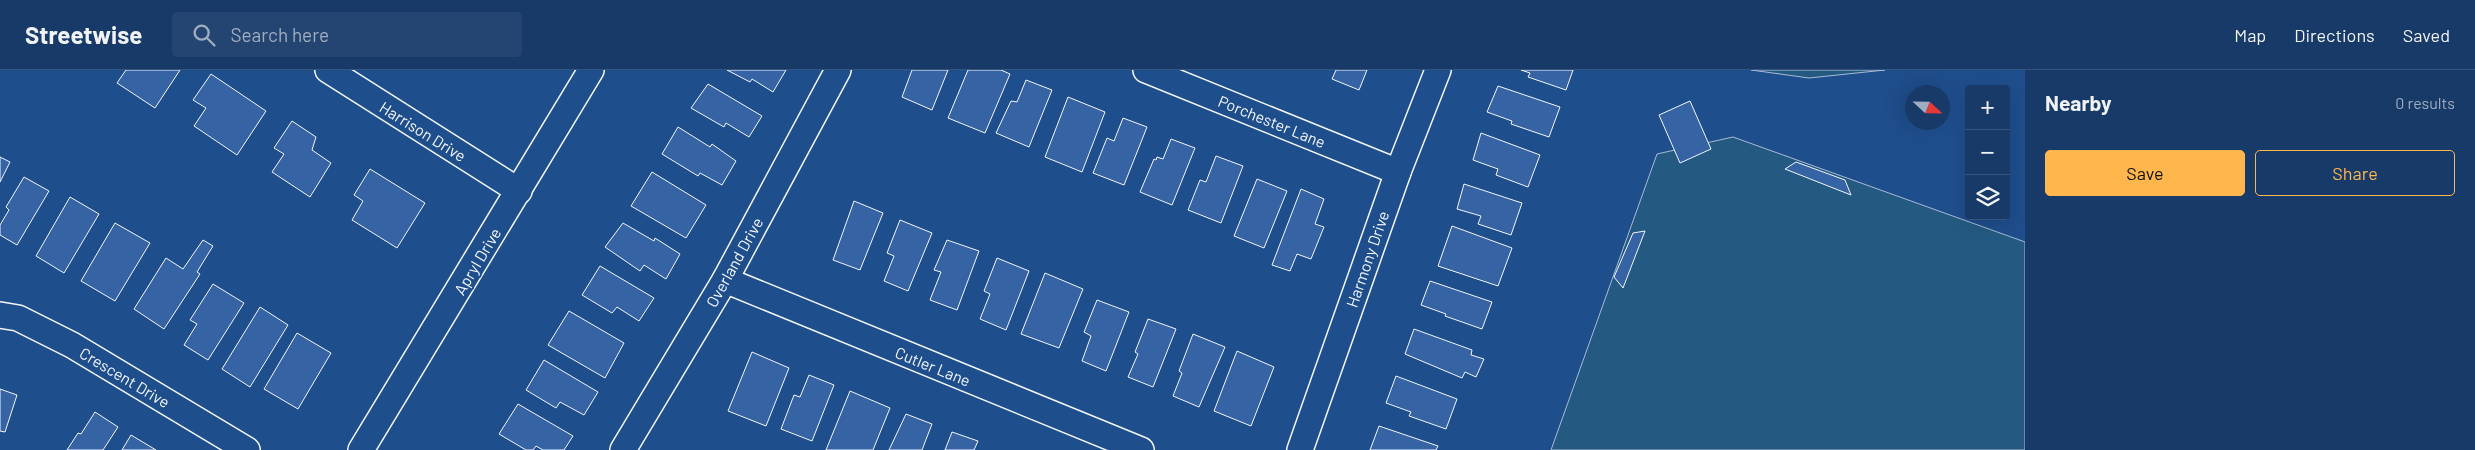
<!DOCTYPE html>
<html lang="en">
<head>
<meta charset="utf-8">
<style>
  body { margin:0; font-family:Barlow,sans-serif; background:#244571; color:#f1f3f6 }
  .controls { position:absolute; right:15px; top:15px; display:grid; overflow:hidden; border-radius:5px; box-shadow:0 5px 20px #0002 }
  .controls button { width:45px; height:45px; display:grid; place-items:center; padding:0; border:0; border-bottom:1px solid #36547d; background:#173a69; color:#f1f3f6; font:25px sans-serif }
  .compass { position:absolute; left:1905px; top:15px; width:45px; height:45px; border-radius:50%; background:#173a69; box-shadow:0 5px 20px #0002; rotate:112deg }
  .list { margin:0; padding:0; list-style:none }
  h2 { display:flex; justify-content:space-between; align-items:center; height:65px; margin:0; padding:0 20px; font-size:21px }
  h2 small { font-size:16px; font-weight:400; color:#9eadc0 }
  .actions { display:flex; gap:10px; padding:15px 20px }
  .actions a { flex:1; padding:11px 0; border:1px solid #ffb74d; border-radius:5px; text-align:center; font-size:18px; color:#ffb74d }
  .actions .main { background:#ffb74d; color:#111 }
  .icon { flex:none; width:28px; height:28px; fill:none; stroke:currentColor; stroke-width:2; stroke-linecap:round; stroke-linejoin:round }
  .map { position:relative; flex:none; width:2025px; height:380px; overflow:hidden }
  header { display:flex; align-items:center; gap:30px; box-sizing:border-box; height:70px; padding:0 25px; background:#173a69; border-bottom:1px solid #36547d }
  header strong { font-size:24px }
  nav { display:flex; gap:28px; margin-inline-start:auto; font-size:18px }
  .search { width:350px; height:45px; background:#244571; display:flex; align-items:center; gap:12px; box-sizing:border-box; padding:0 18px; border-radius:5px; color:#9eadc0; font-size:19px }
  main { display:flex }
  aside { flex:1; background:#173a69 }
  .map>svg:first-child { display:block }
  .pitch { fill:#245a82; stroke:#a8bbd7 }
  .building { fill:#3563a3; stroke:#f2f6ff }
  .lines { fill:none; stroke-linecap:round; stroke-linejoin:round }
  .street-casing { stroke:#f2f6ff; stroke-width:28 }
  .street { stroke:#1f4e8c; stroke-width:25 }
  .labels { text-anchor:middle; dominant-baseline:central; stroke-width:4; stroke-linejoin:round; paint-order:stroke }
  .street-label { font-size:16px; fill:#f2f6ff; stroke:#1f4e8c }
</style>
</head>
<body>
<header>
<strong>Streetwise</strong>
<div class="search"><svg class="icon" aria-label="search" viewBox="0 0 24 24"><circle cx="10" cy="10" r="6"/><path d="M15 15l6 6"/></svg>Search here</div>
<nav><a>Map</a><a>Directions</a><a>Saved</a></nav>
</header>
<main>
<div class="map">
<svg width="2025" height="380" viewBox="0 0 2025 380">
  <rect width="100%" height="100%" fill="#1f4e8c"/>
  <g class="pitch">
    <polygon points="1751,0 1885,0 1809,8"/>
    <polygon points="1733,67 2025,172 2025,380 1551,380 1657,84"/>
  </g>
  <g class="building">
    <polygon points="126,0 180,0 155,38 117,13"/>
    <polygon points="727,0 786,0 773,22 752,9 750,12"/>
    <polygon points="912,0 948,0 932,40 902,27"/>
    <polygon points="968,0 1001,0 1010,4 985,63 948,48"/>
    <polygon points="1336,0 1367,0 1359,20 1332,9"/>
    <polygon points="1521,0 1573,0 1566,20 1528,7 1530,3"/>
    <polygon points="211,4 266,41 237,85 194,56 206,38 193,30"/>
    <polygon points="1026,10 1052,20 1029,77 996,63 1011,31 1017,32"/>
    <polygon points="708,14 762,46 749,67 726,53 724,57 691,38"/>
    <polygon points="1498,16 1560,37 1549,67 1511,54 1512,51 1487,42"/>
    <polygon points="1068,27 1105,42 1082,102 1045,87"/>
    <polygon points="1690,31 1711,79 1680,93 1659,45"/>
    <polygon points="1123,48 1147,57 1124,115 1093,103 1107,68 1114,71"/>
    <polygon points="292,51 316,67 312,80 331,93 310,127 272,102 284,84 274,78"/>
    <polygon points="678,57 710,77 712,74 736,91 722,115 700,103 698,106 662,84"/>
    <polygon points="1481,63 1540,85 1528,117 1496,105 1498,99 1473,90"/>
    <polygon points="1171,69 1195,78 1172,135 1140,122 1154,89 1156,90 1157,87 1163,89"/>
    <polygon points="1216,86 1243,96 1221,153 1188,140 1200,110 1206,112"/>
    <polygon points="0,87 10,92 0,112"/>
    <polygon points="1796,92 1845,110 1851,125 1785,99"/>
    <polygon points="370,99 425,133 397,178 352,150 363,131 354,125"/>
    <polygon points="652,102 706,135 686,168 631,136"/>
    <polygon points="24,107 49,121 17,175 0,165 0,155 9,140 6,137"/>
    <polygon points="1257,109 1287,121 1264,178 1234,166"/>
    <polygon points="1464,114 1522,133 1511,165 1478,154 1481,146 1457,139"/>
    <polygon points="1301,119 1324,129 1315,154 1324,157 1311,189 1297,184 1290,201 1272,195"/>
    <polygon points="70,127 99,144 64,203 36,186"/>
    <polygon points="854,131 883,143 860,200 833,190"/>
    <polygon points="900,150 932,163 908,221 884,211 894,186 887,183"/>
    <polygon points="115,153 150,173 115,231 81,211"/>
    <polygon points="623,153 654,171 655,168 680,184 666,209 644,195 640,201 605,177"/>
    <polygon points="1452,156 1512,178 1498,216 1438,196"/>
    <polygon points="1645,161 1623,218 1614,207 1633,163"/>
    <polygon points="203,170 213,176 197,202 200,204 164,259 134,239 166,188 183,199"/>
    <polygon points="947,170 979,181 957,240 930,230 941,202 934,200"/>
    <polygon points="997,188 1029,201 1006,260 980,249 990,224 984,221"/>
    <polygon points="600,196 654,228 639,251 617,237 612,243 582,225"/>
    <polygon points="1045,203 1083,219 1059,278 1021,264"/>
    <polygon points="1430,211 1492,232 1482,259 1445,246 1446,244 1421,235"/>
    <polygon points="213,214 244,233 208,290 184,275 197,254 190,250"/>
    <polygon points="1097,230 1129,242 1106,301 1082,291 1091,266 1084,262"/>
    <polygon points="260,237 288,255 250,317 222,299"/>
    <polygon points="569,241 624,273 605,308 548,275"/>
    <polygon points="1148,249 1176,259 1153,317 1128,307 1138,284 1135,282"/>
    <polygon points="1414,259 1472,280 1471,285 1484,289 1476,307 1465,302 1462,308 1405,284"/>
    <polygon points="297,263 331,283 298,339 264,319"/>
    <polygon points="1193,264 1225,277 1199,337 1173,326 1182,303 1179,301"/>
    <polygon points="1237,281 1274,297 1251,356 1214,341"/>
    <polygon points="752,282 789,298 766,356 728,341"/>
    <polygon points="544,290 598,322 584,345 560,332 556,338 526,320"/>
    <polygon points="809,305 834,315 812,371 781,359 794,325 800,327"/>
    <polygon points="1396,306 1457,329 1446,359 1409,346 1411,342 1386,333"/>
    <polygon points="0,319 17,325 5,362 0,361"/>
    <polygon points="850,321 890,338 873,380 826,380"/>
    <polygon points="518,334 573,366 564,380 543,380 536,376 533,380 526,380 499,364"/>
    <polygon points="95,342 118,357 103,380 67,380 78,363 81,364"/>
    <polygon points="906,344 932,354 922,380 889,380"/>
    <polygon points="1379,356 1438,376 1436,380 1370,380"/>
    <polygon points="952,362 978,371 974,380 945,380"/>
    <polygon points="131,365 156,380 122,380"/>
  </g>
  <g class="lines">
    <g class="street-casing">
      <g id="street">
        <polyline points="328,0 519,121"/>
        <polyline points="1146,0 1398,102"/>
        <polyline points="725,210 1141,380"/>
        <polyline points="0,245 18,248 72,275 247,380"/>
        <polyline points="361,380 591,0"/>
        <polyline points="623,380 725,210 838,0"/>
        <polyline points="1300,380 1398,102 1438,0"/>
      </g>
    </g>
    <use href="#street" class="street"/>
  </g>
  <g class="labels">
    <g class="street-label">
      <text transform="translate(1272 51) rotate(22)">Porchester Lane</text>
      <text transform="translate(423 61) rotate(32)">Harrison Drive</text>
      <text transform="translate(1367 189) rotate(-71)">Harmony Drive</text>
      <text transform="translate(477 191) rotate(-59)">Apryl Drive</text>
      <text transform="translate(734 192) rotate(-61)">Overland Drive</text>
      <text transform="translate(933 296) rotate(22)">Cutler Lane</text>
      <text transform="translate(125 307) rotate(31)">Crescent Drive</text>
    </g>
  </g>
</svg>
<div class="controls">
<button>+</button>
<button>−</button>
<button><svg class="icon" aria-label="layers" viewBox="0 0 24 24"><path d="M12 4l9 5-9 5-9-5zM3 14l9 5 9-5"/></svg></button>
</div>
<svg class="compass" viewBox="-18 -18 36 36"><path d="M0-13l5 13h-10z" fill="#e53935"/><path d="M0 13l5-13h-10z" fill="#9eadc0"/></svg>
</div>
<aside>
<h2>Nearby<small>0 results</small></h2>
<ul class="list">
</ul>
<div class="actions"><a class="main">Save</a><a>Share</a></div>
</aside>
</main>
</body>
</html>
